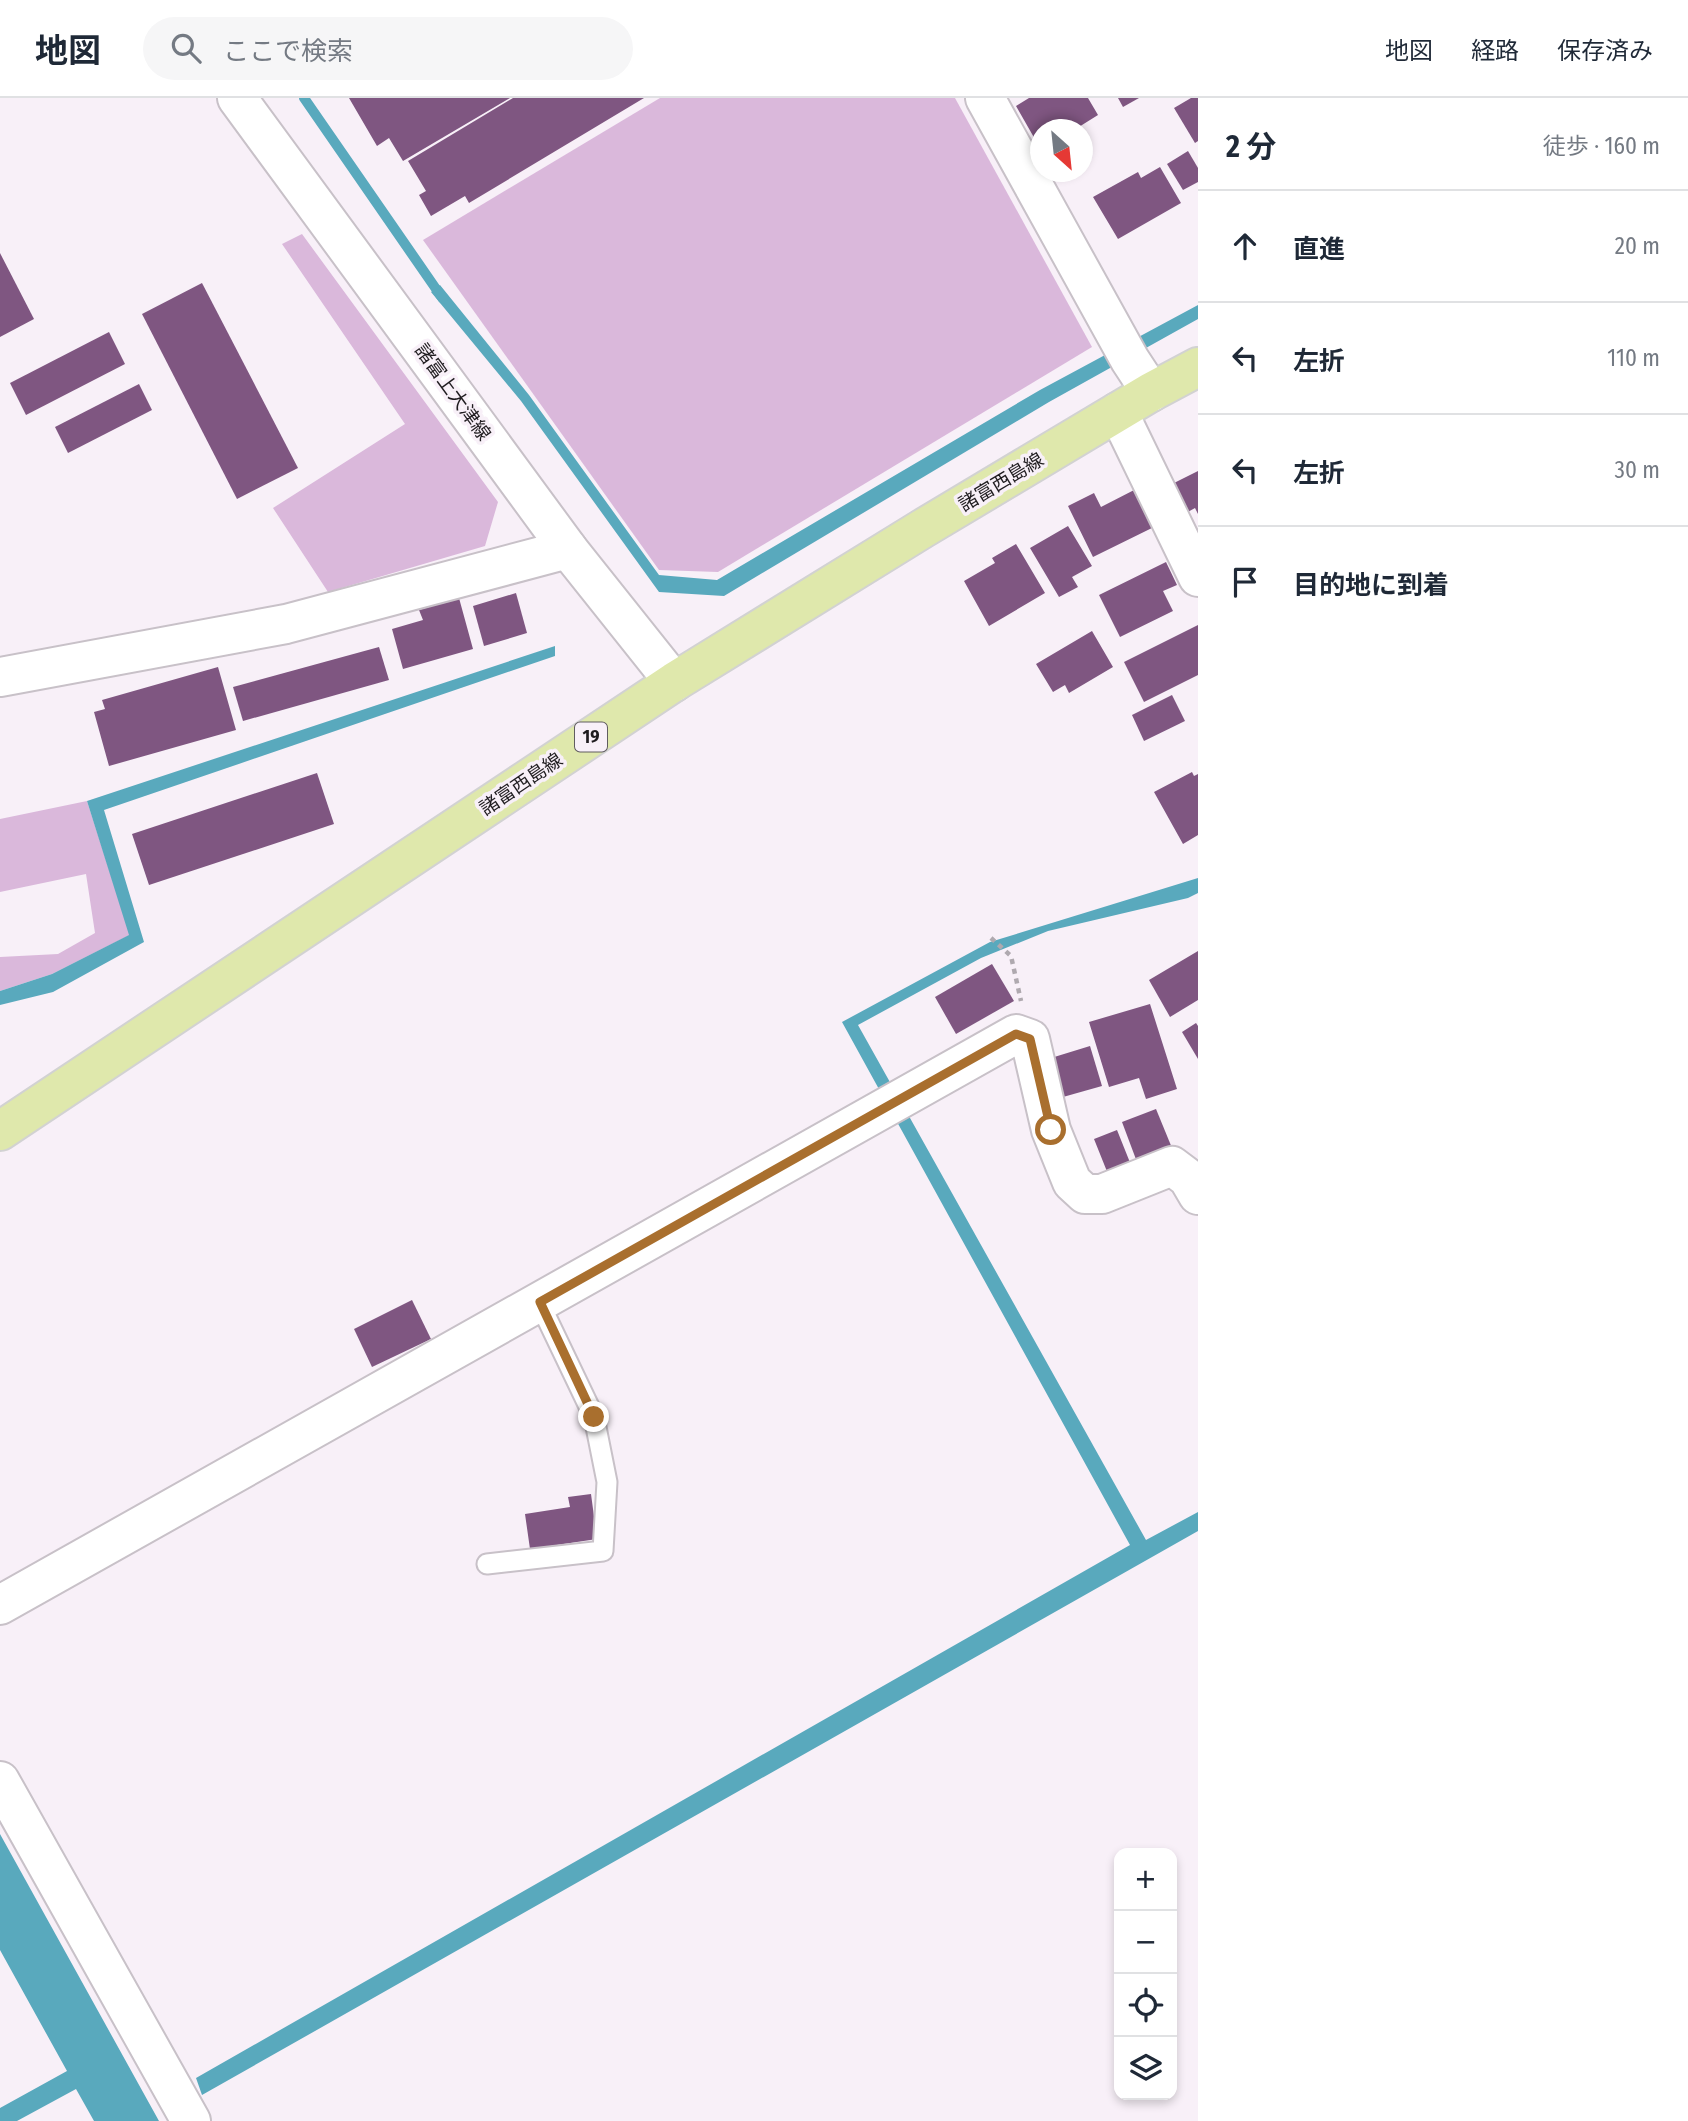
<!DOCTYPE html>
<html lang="ja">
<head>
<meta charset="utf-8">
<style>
  body { margin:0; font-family:"Fira Sans Condensed","Noto Sans JP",sans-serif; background:#f6f6f7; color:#1f2937 }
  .controls { position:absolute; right:21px; bottom:21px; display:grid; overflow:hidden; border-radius:14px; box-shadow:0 4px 10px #0003 }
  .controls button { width:63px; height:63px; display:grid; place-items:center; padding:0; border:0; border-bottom:2px solid #e0e1e3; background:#fff; color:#1f2937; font:35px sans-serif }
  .compass { position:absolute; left:1030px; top:21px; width:63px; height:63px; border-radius:50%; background:#fff; box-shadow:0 4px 10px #0003; rotate:153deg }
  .stop { position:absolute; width:21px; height:21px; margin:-16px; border:5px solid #a96f2e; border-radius:50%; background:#fff }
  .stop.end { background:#a96f2e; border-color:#fff; box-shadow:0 2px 7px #0008 }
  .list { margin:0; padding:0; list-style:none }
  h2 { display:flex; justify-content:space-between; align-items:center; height:91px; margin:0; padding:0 28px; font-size:30px }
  h2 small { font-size:23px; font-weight:400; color:#747a83 }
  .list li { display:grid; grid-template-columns:46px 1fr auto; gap:21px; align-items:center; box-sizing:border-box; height:112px; padding:0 28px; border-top:2px solid #e0e1e3 }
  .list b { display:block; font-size:26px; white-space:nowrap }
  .list em { font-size:23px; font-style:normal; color:#747a83 }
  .icon { flex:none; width:38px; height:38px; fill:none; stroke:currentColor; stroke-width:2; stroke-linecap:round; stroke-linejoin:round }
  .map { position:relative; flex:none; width:1198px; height:2023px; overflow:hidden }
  header { display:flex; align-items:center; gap:42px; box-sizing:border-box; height:98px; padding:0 35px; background:#fff; border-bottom:2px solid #e0e1e3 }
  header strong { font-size:33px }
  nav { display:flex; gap:38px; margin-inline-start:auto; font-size:24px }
  .search { width:490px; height:63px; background:#f6f6f7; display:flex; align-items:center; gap:18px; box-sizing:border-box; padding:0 24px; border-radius:38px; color:#747a83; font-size:26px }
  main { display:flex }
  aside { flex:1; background:#fff }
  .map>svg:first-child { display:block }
  .green { fill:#dab8db }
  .water { fill:#59a9bd }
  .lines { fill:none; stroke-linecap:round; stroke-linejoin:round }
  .stream { stroke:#59a9bd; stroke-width:10 }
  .building { fill:#7f5681 }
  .service-casing { stroke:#c8c1c8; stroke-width:23 }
  .minor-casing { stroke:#c8c1c8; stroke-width:42 }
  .tertiary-casing { stroke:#c8c1c8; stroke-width:42 }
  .primary-casing { stroke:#d2d2d2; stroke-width:42 }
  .path { stroke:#afa9af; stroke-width:4.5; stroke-dasharray:5 5; stroke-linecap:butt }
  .service { stroke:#fff; stroke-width:19 }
  .minor { stroke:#fff; stroke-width:38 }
  .tertiary { stroke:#fff; stroke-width:38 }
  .primary { stroke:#dfe8ac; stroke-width:38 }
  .route { stroke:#a96f2e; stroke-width:9 }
  .labels { text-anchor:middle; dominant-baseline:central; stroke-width:7; stroke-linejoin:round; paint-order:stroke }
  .shield { fill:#f8f0f8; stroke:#605c60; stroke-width:2 }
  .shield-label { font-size:18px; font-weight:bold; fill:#1f1c1f }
  .street-label { font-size:19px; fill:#1f1c1f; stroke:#f8f0f8 }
</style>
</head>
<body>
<header>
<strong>地図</strong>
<div class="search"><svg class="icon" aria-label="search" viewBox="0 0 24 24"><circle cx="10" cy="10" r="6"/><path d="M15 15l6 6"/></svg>ここで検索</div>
<nav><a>地図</a><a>経路</a><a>保存済み</a></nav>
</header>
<main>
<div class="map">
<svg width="1198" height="2023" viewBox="0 0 1198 2023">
  <rect width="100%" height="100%" fill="#f8f0f8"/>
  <g class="green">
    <polygon points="660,0 955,0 1092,249 718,474 659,472 423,142"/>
    <polygon points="302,136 498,404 485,448 328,494 273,410 405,326 282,146"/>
    <polygon points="87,703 130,837 52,876 0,893 0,859 58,856 95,835 86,776 0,794 0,721"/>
  </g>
  <g class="water">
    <polygon points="440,187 529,297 659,477 717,482 1040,292 1198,207 1198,221 1049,304 724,498 659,494 521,303 431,194"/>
    <polygon points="555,548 555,558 104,712 144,844 53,894 0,907 0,893 52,876 129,837 87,703"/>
    <polygon points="1198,780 1198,795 1188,800 1048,833 981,860 858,927 1146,1442 1198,1414 1198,1433 202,1997 196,1980 1130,1447 842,924 990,844"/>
    <polygon points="0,1736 159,2023 94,2023 76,1991 17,2023 0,2023 0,2010 67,1973 0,1852"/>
  </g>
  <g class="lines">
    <polyline class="stream" points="304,0 443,201"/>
  </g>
  <g class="building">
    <polygon points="349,0 510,0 403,63 389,40 377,48"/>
    <polygon points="513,0 644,0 469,105 465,98 431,118 419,97 426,93 408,63"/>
    <polygon points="1029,0 1088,0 1098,17 1074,32 1040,32 1040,50 1016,8"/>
    <polygon points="1118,0 1139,0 1123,9"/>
    <polygon points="1191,0 1198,0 1198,43 1195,45 1174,10"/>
    <polygon points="1188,53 1198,70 1198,84 1183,92 1167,66"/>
    <polygon points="1160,69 1181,105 1118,141 1093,99 1138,74 1141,80"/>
    <polygon points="0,155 34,221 0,239"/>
    <polygon points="202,185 298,370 237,401 142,216"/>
    <polygon points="109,234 125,266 26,317 10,285"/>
    <polygon points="139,286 152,312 68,355 55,329"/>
    <polygon points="1198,373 1198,416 1195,410 1186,415 1172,386"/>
    <polygon points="1138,390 1156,428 1093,459 1068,408 1094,395 1101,409"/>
    <polygon points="1068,428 1092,468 1072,479 1078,489 1059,499 1030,450"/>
    <polygon points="1016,446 1045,495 989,528 964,483 995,465 992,460"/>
    <polygon points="1166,464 1177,487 1163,493 1173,513 1120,539 1099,497"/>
    <polygon points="516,495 527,535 484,548 473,508"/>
    <polygon points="459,500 473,551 403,571 392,531 423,522 419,512"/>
    <polygon points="1198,527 1198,577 1144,604 1124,564"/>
    <polygon points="1092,533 1113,569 1069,595 1065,587 1053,594 1036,566"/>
    <polygon points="379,549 389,582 243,623 233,589"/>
    <polygon points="218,569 236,632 109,668 94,614 105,611 102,602"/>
    <polygon points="1172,597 1185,623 1144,643 1132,617"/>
    <polygon points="1192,674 1194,678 1198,676 1198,737 1183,746 1154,694"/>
    <polygon points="317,675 334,726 149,787 132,736"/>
    <polygon points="1198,853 1198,902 1170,919 1149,882"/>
    <polygon points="992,866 1014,903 956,936 935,899"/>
    <polygon points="1150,906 1177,991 1146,1001 1139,980 1109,989 1089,924"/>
    <polygon points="1196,925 1198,928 1198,961 1182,934"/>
    <polygon points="1090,948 1102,988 1063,999 1051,960"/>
    <polygon points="1156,1011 1172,1050 1137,1064 1122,1024"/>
    <polygon points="1117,1032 1131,1067 1108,1076 1094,1041"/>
    <polygon points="412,1202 431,1241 372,1269 354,1231"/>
    <polygon points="591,1396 597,1441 530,1451 525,1416 570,1409 568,1399"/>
  </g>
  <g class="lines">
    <g class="service-casing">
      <polyline id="service" points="487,1466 603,1453 607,1384 594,1319 539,1204"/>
    </g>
    <g class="minor-casing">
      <g id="minor">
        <polyline points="985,0 1130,262 1151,294"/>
        <polyline points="1118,314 1198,479"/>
        <polyline points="0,1507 1016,936 1030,941 1051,1032 1072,1084 1085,1096 1102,1096 1172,1068 1188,1080 1198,1097"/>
        <polyline points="0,1683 191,2023"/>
      </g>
    </g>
    <g class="tertiary-casing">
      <g id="tertiary">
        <polyline points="237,0 568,451 674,584"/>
        <polyline points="0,579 286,526 568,451"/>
      </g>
    </g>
    <g class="primary-casing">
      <polyline id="primary" points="0,1033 674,584 922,431 1151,294 1198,269"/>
    </g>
    <polyline class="path" points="991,840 1011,858 1021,903"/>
    <use href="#service" class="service"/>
    <use href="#minor" class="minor"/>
    <use href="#tertiary" class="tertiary"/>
    <use href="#primary" class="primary"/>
  </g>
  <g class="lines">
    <polyline class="route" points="594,1319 540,1204 1016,936 1030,941 1051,1032"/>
  </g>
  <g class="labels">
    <rect class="shield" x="575" y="624.5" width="32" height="29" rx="5"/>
    <g class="shield-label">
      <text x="591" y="639">19</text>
    </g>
    <g class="street-label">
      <text transform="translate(453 294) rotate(54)">諸富上大津線</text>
      <text transform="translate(1001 384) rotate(-31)">諸富西島線</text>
      <text transform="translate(521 686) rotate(-34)">諸富西島線</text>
    </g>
  </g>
</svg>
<div class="controls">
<button>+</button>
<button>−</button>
<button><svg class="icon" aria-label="locate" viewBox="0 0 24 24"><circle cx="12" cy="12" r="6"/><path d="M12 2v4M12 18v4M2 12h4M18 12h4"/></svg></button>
<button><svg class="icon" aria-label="layers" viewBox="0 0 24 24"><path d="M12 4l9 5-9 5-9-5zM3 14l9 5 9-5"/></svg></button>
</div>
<svg class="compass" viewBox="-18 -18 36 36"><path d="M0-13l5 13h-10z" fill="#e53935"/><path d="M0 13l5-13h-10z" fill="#747a83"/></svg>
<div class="stop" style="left:1051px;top:1032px"></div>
<div class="stop end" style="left:594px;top:1319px"></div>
</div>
<aside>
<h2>2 分<small>徒歩 · 160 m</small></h2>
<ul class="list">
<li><svg class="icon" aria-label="ahead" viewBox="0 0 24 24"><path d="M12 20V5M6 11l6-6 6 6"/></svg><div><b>直進</b></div><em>20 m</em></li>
<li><svg class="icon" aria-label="left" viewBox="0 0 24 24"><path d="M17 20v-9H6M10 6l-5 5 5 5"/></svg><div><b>左折</b></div><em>110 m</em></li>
<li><svg class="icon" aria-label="left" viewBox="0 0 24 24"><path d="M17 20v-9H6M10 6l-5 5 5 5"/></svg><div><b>左折</b></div><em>30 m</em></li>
<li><svg class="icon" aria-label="arrive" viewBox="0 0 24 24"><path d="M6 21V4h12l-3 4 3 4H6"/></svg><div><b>目的地に到着</b></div></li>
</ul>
</aside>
</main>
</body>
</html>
